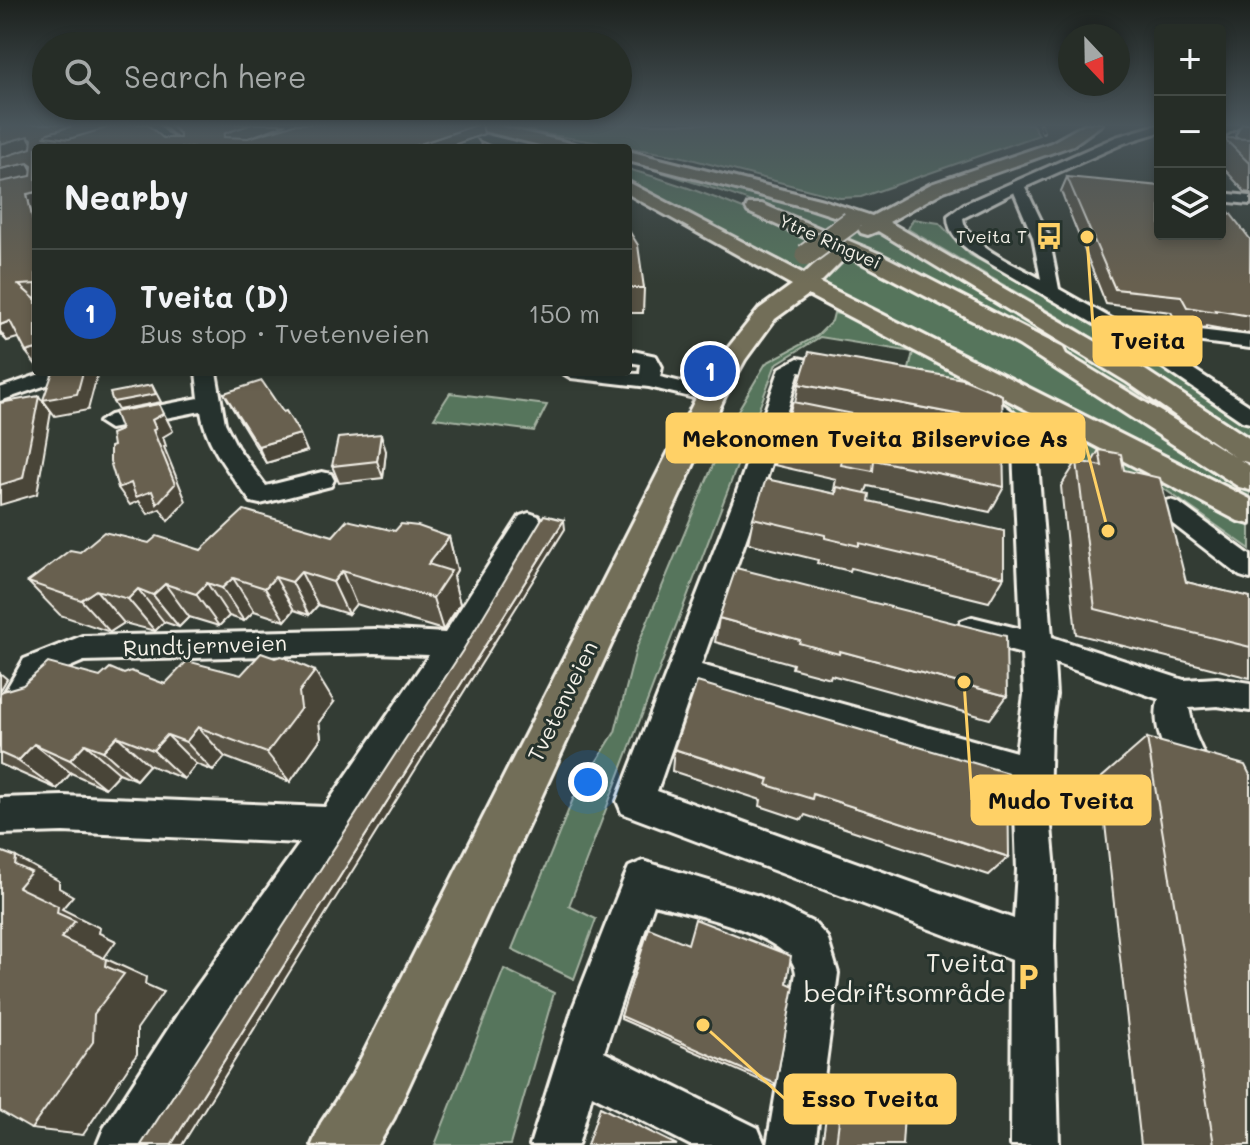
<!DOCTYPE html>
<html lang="en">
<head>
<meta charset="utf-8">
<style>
  body { margin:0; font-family:Mali,sans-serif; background:#2e352f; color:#f1f3f6 }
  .controls { position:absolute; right:24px; top:24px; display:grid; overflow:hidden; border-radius:8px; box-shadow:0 4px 12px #0003 }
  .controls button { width:72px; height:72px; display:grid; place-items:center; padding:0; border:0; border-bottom:2px solid #424944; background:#262d27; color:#f1f3f6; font:40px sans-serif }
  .compass { position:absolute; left:1058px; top:24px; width:72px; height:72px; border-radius:50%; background:#262d27; box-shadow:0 4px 12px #0003; rotate:158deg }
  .you { position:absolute; left:588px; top:782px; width:28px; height:28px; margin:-20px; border:6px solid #fff; border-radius:50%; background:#1a73e8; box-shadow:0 0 0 12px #1a73e833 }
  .badge { display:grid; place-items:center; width:52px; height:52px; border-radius:50%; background:#8c9099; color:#fff; font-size:26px; font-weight:700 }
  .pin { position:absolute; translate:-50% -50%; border:4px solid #fff; box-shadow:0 2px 8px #0006 }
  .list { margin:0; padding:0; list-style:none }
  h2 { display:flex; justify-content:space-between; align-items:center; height:104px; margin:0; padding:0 32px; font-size:34px }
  h2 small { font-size:26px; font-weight:400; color:#a4a8a7 }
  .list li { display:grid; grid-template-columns:52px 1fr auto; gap:24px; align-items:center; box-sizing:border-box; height:128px; padding:0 32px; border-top:2px solid #424944 }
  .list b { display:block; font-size:30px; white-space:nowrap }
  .list p { margin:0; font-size:26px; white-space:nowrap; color:#a4a8a7 }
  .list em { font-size:26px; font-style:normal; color:#a4a8a7 }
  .icon { flex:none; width:44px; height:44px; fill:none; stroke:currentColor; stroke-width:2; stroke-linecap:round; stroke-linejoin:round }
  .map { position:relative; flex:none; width:1250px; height:1145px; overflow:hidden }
  .search { position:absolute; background:#262d27; box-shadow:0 4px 12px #0003; left:32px; top:32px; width:600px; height:88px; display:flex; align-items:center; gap:20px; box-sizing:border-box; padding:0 28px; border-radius:44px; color:#a4a8a7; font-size:30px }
  .panel { position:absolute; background:#262d27; box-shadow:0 4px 12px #0003; left:32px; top:144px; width:600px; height:232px; border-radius:8px }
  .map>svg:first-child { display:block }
  .green { fill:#56745c; stroke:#a5b2a2; stroke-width:2 }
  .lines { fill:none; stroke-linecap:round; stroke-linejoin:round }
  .minor-casing { stroke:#f4f1e8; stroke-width:6 }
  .major-casing { stroke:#f4f1e8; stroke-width:6 }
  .minor { fill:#26332d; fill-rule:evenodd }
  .major { fill:#726e59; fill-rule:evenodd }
  .rail-casing { stroke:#f4f1e8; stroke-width:4 }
  .rail { stroke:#26332d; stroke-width:3; stroke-dasharray:8; stroke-linecap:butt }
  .major-bridge-casing { stroke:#f4f1e8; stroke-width:25; stroke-linecap:butt }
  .major-bridge { stroke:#726e59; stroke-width:21 }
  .wall { fill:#595345; stroke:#f4f1e8; stroke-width:2 }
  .shaded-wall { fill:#494438; stroke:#f4f1e8; stroke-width:2 }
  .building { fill:#686150; stroke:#f4f1e8; stroke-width:2 }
  .labels { text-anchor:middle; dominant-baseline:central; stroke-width:6; stroke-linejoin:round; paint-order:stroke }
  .far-poi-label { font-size:18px; fill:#f4f1e8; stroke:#26332d; text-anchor:end }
  .far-street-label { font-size:18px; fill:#f4f1e8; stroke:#26332d }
  .street-label { font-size:22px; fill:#f4f1e8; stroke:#26332d }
  .near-poi-label { font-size:26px; fill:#f4f1e8; stroke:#26332d; text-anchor:end }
  .leader { fill:none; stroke:#ffd166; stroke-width:3 }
  .callout-dot { fill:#ffd166; stroke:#26332d; stroke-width:3 }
  .callout { fill:#ffd166; stroke:#ffd166; stroke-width:3 }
  .callout-label { font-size:24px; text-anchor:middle; font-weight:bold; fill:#111 }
</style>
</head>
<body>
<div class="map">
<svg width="1250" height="1145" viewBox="0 0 1250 1145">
  <rect width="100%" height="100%" fill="#333c34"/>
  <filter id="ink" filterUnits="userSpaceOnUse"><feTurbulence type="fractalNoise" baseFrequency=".0125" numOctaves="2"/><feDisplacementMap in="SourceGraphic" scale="16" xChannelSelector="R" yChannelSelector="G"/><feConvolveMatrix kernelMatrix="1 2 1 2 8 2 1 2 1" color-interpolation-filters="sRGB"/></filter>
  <g filter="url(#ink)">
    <g class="green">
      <polygon points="555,124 1032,124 1039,135 861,197 840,198 679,156 527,131"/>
      <path d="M628,159L840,215L902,242L1062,338L1177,415C1054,348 929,280 801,222C746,197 686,180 628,162Z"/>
      <path d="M628,169C715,193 795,230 876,270C1006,334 1129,408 1250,487V505L859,306L628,183Z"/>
      <polygon points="913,219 939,223 970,255 1118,336 1250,419 1250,438 1079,329 908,229"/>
      <path d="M834,313C867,319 910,340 935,364L1032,407L1231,515L1250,527V549L1147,477L1109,468L1072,465L1059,443L1001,401L907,378L913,352L820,337L776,364L569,906L596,919L574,979L512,949L573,799L615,732L636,649L731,422L766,363L817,336L832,321Z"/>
      <polygon points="450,393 547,405 534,431 434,418"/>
      <polygon points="504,969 554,993 510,1145 435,1145"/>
    </g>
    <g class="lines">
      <g class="minor-casing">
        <g id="minor">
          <polygon points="145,124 157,124 183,148 170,148"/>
          <path d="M1160,124V132L1124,143L1025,187L1049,237L1059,289L1114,320L1250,336V348L1139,334L1250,406V423L1242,421L1127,343L979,257C964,247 948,236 948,216L964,204L1116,137ZM1014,192L1033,237L1041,279C1019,266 965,245 963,218Z"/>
          <polygon points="1230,124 1244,124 1220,138 1220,129"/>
          <polygon points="1220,193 1250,196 1250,204 1220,201"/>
          <polygon points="628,350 656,356 662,367 660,377 719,391 722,396 711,402 649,387 571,378 561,372 640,374 641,364 628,362"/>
          <path d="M798,358L850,368L853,372L843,378L799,371L761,497L701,665L1016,752L1024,695L1022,654L961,637L957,629L961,621L972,617L1021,629L1013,451C1005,421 990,412 961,403L958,398L969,392C1005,400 1025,415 1037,451L1052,637L1184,680L1217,678L1250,683V711L1217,706L1189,708L1195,735L1216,782L1211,794L1198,799L1185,794C1174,768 1148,728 1159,699L1054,663L1056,695L1051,729L1049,805L1055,870L1054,947L1059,1145H1011L1012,960L622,813L617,801L735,497L780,368ZM692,690L1014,784L1017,870L1014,919L657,791Z"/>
          <polygon points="46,372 76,372 73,376 0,401 0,388"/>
          <path d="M196,372H216L225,423L237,447L266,486L322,472L331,474L334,480L331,486L260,504L251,502C231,474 206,446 201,411L110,429L99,422L110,415L199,398Z"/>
          <polygon points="1170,500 1179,503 1250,555 1250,579 1240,576 1161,515 1157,509 1161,503"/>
          <polygon points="529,513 538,516 542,522 463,656 263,970 215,1038 149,1145 97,1145 104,1128 183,1006 300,843 63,832 0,834 0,798 63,796 325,807 429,655 375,653 84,661 46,677 12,742 0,746 0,700 24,659 82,636 375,629 445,633 520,516"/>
          <path d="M643,861L759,896L814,923L827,937L838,973L815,1145H767L796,973C793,934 687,913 654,904L604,1052L758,1128L765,1145H690L592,1095L578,1145H530L573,1008L623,881L629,867Z"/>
        </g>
      </g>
      <g class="major-casing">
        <g id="major">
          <polygon points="465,124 490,124 578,145 580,148 552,148 467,127"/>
          <polygon points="1085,124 1102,124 1073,145 944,191 889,222 1145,370 1250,439 1250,463 1240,460 1250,466 1250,490 1239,487 1019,345 864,264 847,256 820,283 1250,499 1250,524 1238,521 808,295 775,319 745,360 725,396 394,1118 378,1145 312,1145 321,1123 352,1076 697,396 724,353 759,309 792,285 628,194 628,182 804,274 831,249 748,212 746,208 748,204 762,204 880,254 1063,348 1066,354 1235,457 1127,382 878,231 868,235 861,233 858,229 861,225 809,208 628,161 628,151 823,200 872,216 931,184 1051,143"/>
        </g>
      </g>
      <use href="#minor" class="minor"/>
      <use href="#major" class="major"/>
      <g class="rail-casing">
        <polyline id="rail" points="1040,124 1043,132"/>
      </g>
      <use href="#rail" class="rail"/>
      <g class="major-bridge-casing">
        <polyline id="major-bridge" points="806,255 851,222"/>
      </g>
      <use href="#major-bridge" class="major-bridge"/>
    </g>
    <g class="wall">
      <polygon points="0,124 163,138 177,138 161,124 286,124 257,135 484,134 445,148 36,148 36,207 35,207 36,212 36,300 18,337 7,341 0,334"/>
      <polygon points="1242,124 1250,124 1250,193 1245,192 1220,164 1220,144 1224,138 1238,139 1235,136"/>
      <polygon points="1067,177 1250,239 1250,334 1206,326 1205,328 1177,323 1171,312 1106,304 1061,191"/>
      <polygon points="628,229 644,288 643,313 628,313"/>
      <polygon points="799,384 1003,423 994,442 1004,487 990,512 868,486 865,493 869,501 1004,577 989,602 851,568 850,571 817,563 818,560 748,543 753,518 835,494 836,491 834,490 836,479 774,465 780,440 795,403"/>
      <polygon points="224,393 283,412 307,451 266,463 233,409"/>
      <polygon points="1099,450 1124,470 1186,582 1250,597 1250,678 1076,634 1061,486 1077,461 1091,464"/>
      <polygon points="386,451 383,478 339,483 332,466"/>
      <polygon points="395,531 449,537 457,570 453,577 460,604 443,630 356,604 348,614 318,605 309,615 294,610 285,621 254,611 244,621 229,616 219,626 189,617 179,627 164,622 155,631 124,623 110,632 60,615 28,582 80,552 149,543 201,550"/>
      <polygon points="719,618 1007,696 990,719 831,675 830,678 792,668 793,664 715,642"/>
      <polygon points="124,674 165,684 334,702 319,722 321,738 290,782 225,757 213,771 196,764 184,779 149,765 136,780 119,773 105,788 71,773 57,789 0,764 0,693"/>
      <polygon points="1147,738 1250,1145 1141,1145 1100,779"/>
      <polygon points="674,749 1009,857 989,875 805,815 802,820 760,806 761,800 672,771"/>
      <polygon points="787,983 776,1084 773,1086 621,1019 621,1016"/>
      <polygon points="843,1088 902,1145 822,1145 829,1095"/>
    </g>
    <g class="shaded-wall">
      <polygon points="79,124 123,124 54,145 45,136 48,133"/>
      <polygon points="252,124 286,124 230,145 224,137 225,133"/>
      <polygon points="479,124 482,124 484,134 445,148 408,148"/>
      <polygon points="28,136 35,148 0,159 0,144"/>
      <polygon points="28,163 35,176 0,183 0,169"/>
      <polygon points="36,192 36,207 35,207 36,235 27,194"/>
      <polygon points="10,321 21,337 7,341 0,331 0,325"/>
      <polygon points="36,349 36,365 26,352"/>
      <polygon points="83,372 98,372 88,410 55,416 43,400"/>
      <polygon points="152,385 161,402 118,410 113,402"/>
      <polygon points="39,396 51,412 37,494 0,505 0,485"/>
      <polygon points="159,404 173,431 163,437 166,446 164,447 186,501 168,521 160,509 148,514 139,501 130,505 118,488 153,430 152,420"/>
      <polygon points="300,434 307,451 266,463 258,446"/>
      <polygon points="381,434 386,451 383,478 377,461"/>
      <polygon points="564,520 565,529 182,1145 171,1145"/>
      <polygon points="449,537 457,570 453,577 460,604 443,630 433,598 428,564"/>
      <polygon points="342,571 356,604 348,614 333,582"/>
      <polygon points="301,572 318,605 309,615 292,582"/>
      <polygon points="275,577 294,610 285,621 265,588"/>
      <polygon points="233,578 254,611 244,621 222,588"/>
      <polygon points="207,583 229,616 219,626 196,594"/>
      <polygon points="165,584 189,617 179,627 153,595"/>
      <polygon points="138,589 164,622 155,631 128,599"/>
      <polygon points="96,590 124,623 110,632 81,600"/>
      <polygon points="315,671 334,702 319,722 321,738 290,782 267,753 299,692"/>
      <polygon points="0,673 7,679 0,691"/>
      <polygon points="198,727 225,757 213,771 186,742"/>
      <polygon points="167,735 196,764 184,779 153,750"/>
      <polygon points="117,736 149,765 136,780 103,751"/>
      <polygon points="34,744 71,773 57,789 18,761"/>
      <polygon points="85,744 119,773 105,788 70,760"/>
      <polygon points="16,857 59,881 59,888 73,896 62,909 100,928 99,933 116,941 104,958 146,977 145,984 163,992 137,1029 137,1054 83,1135 31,1129 94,1014 105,966 61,938 57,913 18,887 15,865"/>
    </g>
    <g class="building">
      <polygon points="0,124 79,124 48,133 45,136 69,139 120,124 147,124 163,138 180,138 180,134 169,124 252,124 225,133 224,137 248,138 289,126 293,124 479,124 408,148 36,148 36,192 27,194 36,235 36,284 19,285 36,300 36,349 26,352 10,321 0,325 0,182 31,176 32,166 28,163 0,169 0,158 31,148 32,139 28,136 0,144"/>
      <polygon points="1224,138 1250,139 1250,164"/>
      <polygon points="478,140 496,148 484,148"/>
      <polygon points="1067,177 1160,186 1160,234 1220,234 1220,200 1250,239 1250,316 1215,310 1216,312 1187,307 1181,296 1115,289"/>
      <polygon points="628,229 638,245 644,288 628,288"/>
      <polygon points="809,352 963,379 1002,395 1003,423 799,384"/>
      <polygon points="53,372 83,372 77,394 43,400"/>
      <polygon points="262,381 283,412 286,411 300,434 258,446 224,393"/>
      <polygon points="152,385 156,394 113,402 110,393"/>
      <polygon points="39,396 23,478 0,485 0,403"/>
      <polygon points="793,402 1003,444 1004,487 874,460 873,471 841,465 843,453 780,440"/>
      <polygon points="159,404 163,414 152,420 156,429 153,430 175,484 157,504 152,491 136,497 131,483 118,488 110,461 110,447 113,446 111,434 121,430 114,412"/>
      <polygon points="381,434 377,461 332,466 338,438"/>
      <polygon points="1099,450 1121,454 1124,470 1160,478 1186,582 1250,597 1250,647 1095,609 1077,461 1102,466"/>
      <polygon points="766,479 836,494 837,487 870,494 869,501 1004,531 1004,577 859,543 859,546 825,538 825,535 753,518"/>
      <polygon points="244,510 333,536 347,520 395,531 401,524 418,526 449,537 428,564 451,571 433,598 342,571 333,582 301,572 292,582 275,577 265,588 233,578 222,588 207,583 196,594 165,584 153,595 138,589 128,599 96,590 81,600 28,582 70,550 80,552 104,532 149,543 157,536 201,550"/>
      <polygon points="544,515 564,520 171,1145 141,1145 463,650"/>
      <polygon points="736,568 1006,636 1007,696 840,651 839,654 799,643 800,640 719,618"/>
      <polygon points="261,653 275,658 281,656 315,671 299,692 301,708 267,753 198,727 186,742 167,735 153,750 117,736 103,751 85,744 70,760 34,744 18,761 0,753 0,693 3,691 23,685 48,663 100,677 110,668 124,674 131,671 165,684 187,661 241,675"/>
      <polygon points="697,682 1008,773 1009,857 813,794 812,799 767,785 769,779 674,749"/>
      <polygon points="1147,738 1245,765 1250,775 1250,1145 1214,1145"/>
      <polygon points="0,851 16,857 15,865 31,872 18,887 58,906 57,913 75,921 61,938 106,959 105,966 124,974 94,1014 93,1042 31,1129 0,1111"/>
      <polygon points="695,919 791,956 787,983 794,986 776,1084 621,1016 649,928 688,944"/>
      <polygon points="843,1088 904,1114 902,1145 836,1145"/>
      <polygon points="600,1107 677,1145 587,1145"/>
    </g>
  </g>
  <linearGradient id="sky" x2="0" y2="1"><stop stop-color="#1c211d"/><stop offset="0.44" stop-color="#4a565c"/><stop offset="1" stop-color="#4a565c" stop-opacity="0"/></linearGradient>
  <rect width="1250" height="284" fill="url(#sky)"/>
  <defs>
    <g id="bus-bare" transform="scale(2.16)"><path d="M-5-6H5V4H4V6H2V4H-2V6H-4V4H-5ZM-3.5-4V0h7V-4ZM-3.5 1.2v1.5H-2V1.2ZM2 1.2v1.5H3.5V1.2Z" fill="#ffd166" stroke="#26332d" stroke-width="2.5" paint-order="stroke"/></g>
    <g id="parking-bare" transform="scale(2.16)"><path d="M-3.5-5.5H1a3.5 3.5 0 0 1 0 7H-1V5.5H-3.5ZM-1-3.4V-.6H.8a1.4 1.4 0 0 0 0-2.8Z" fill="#ffd166" stroke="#26332d" stroke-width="2.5" paint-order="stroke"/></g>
  </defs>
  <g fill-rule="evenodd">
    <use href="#bus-bare" x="1049" y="236"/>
    <use href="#parking-bare" x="1028" y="977"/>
  </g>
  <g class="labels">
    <g class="far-poi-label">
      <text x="1027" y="236">Tveita T</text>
    </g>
    <g class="far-street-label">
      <text transform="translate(830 241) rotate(24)">Ytre Ringvei</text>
    </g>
    <g class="street-label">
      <text transform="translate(205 645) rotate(-2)">Rundtjernveien</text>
      <text transform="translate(562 701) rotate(-64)">Tvetenveien</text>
    </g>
    <g class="near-poi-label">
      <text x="1006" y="962">Tveita<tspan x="1006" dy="30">bedriftsområde</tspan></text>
    </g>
  </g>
  <path class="leader" d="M1087 237L1094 341M1108 531L1084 438M964 682L972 800M703 1025L785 1099"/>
  <g class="callout-dot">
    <circle cx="1087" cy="237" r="8"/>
    <circle cx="1108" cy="531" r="8"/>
    <circle cx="964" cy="682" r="8"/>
    <circle cx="703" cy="1025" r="8"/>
  </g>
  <g class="callout">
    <rect x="1094" y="317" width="107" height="48" rx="8"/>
    <rect x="667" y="414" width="417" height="48" rx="8"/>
    <rect x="972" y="776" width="178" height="48" rx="8"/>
    <rect x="785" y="1075" width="170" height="48" rx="8"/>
  </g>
  <g class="callout-label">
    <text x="1148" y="349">Tveita</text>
    <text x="875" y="447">Mekonomen Tveita Bilservice As</text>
    <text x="1061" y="809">Mudo Tveita</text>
    <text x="870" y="1107">Esso Tveita</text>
  </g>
</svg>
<div class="controls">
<button>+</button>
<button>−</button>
<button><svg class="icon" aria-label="layers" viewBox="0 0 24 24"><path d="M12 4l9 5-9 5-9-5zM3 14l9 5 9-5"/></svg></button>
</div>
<svg class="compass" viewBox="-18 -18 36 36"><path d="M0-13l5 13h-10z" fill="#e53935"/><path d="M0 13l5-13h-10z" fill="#a4a8a7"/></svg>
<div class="you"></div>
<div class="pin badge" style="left:710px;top:371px;background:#1a4fb4">1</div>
<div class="search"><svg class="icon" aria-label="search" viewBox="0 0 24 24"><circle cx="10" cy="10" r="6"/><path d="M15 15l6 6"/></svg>Search here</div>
<section class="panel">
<h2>Nearby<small></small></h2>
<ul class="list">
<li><span class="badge" style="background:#1a4fb4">1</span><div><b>Tveita (D)</b><p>Bus stop · Tvetenveien</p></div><em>150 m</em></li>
</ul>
</section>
</div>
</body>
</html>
